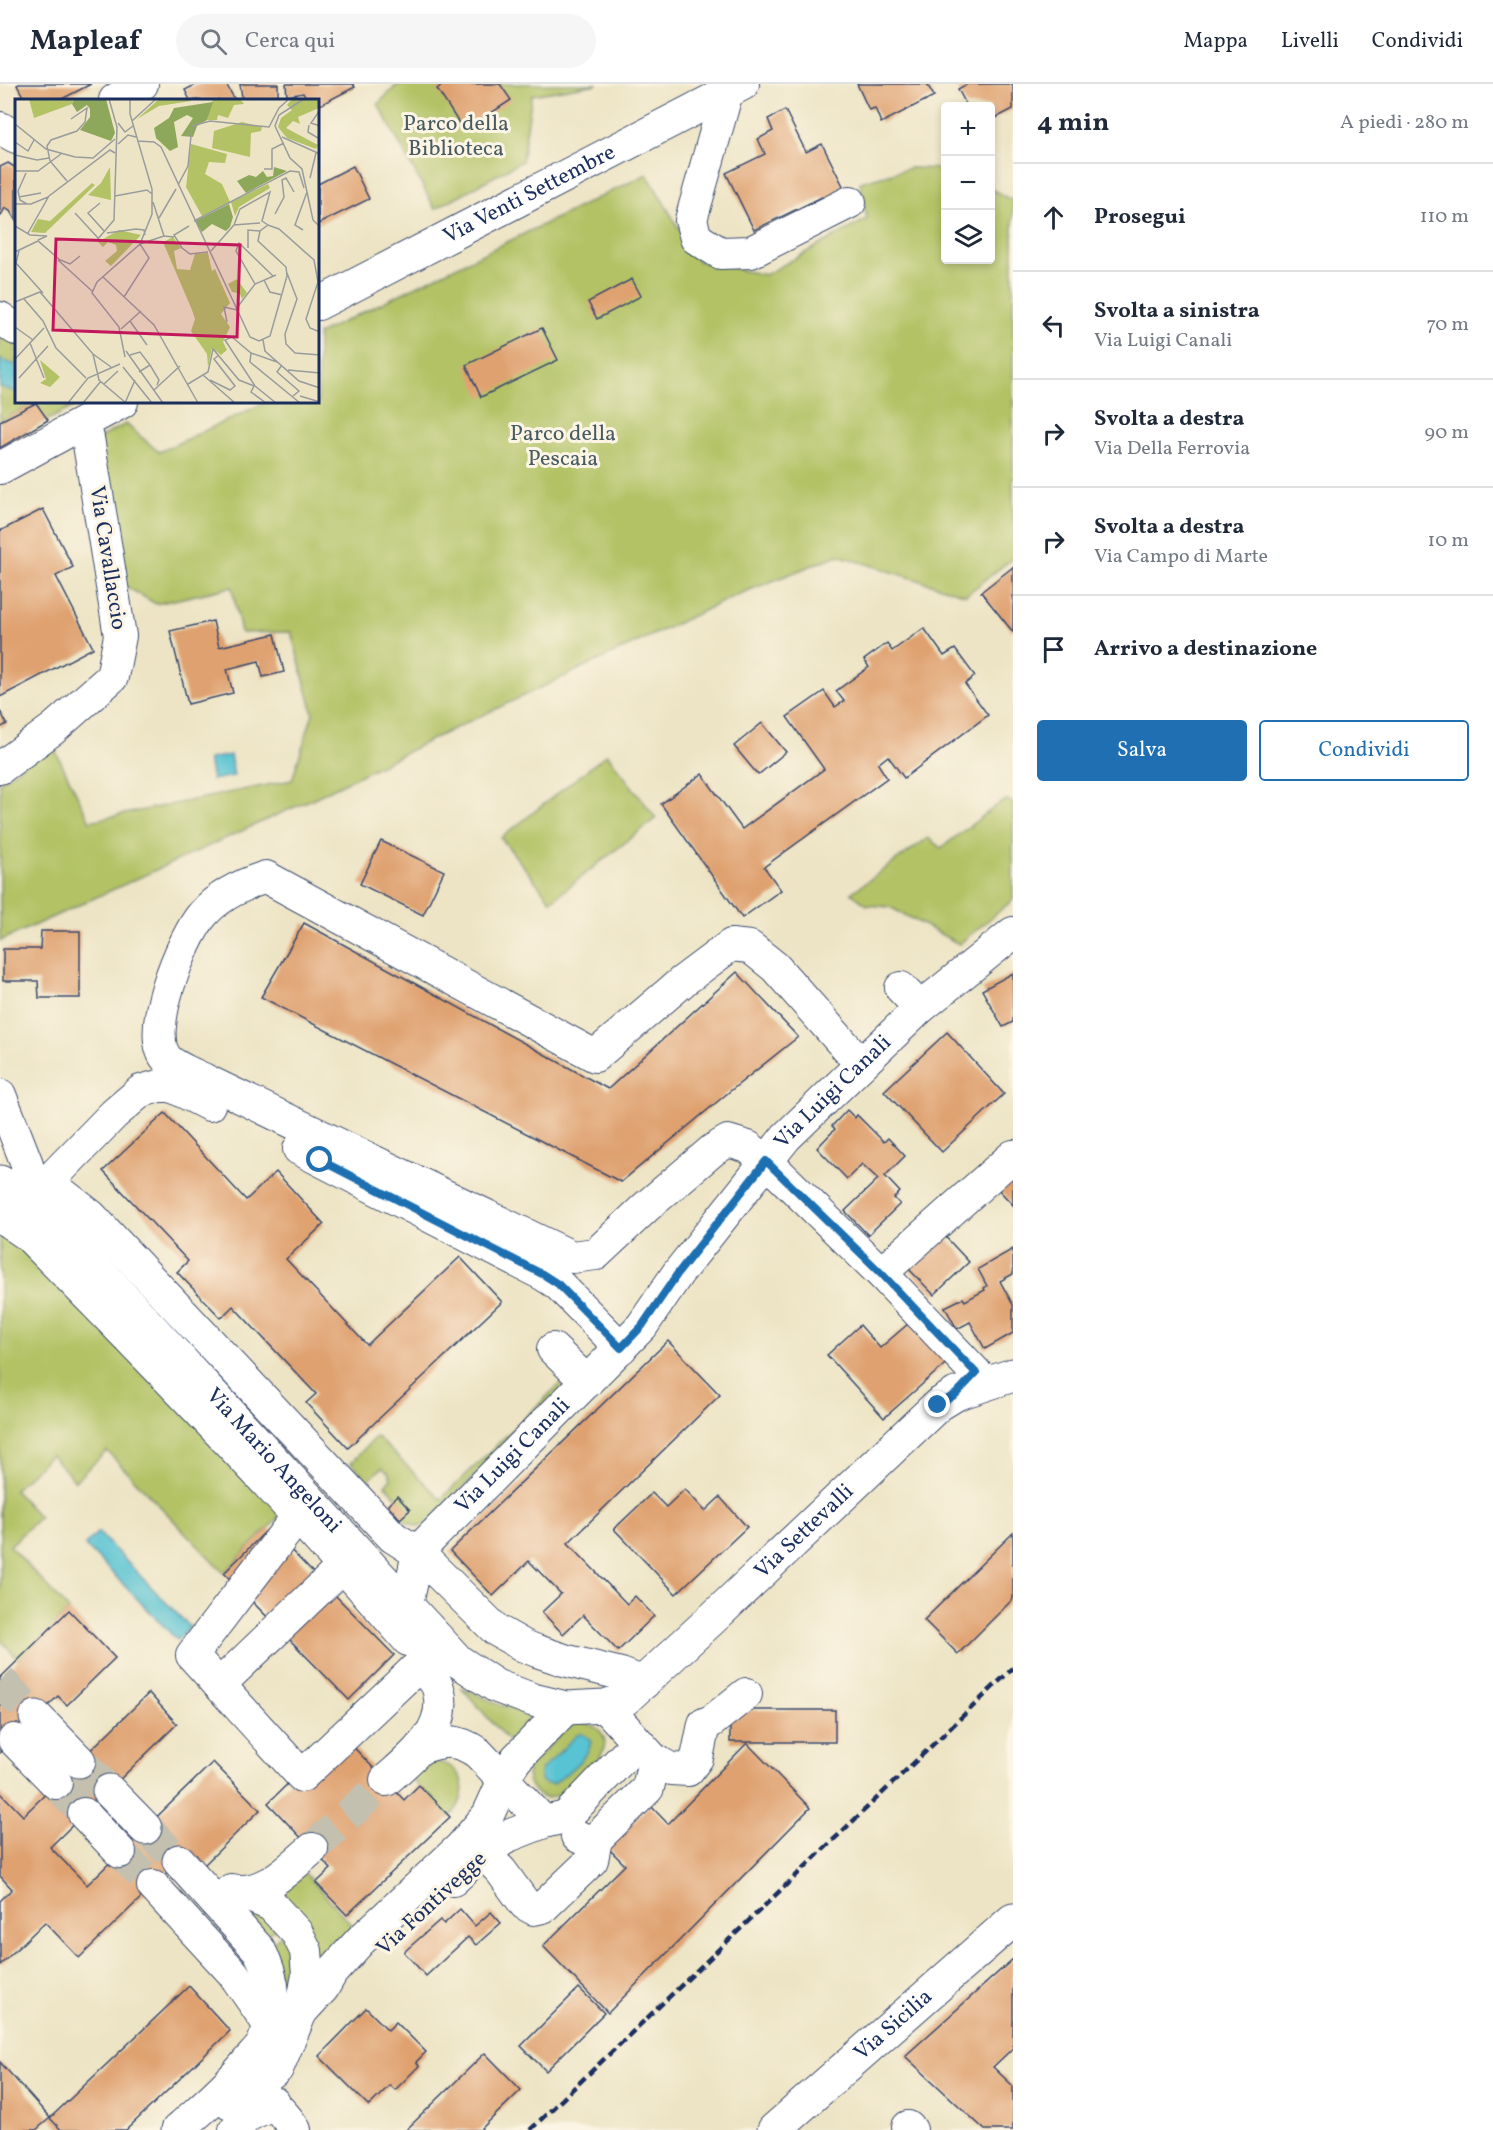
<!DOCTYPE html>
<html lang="it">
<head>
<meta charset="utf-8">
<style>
  body { margin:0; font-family:Vollkorn,serif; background:#f6f6f7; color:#1f2937 }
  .controls { position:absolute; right:18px; top:18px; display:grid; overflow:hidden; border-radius:6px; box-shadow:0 3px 9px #0003 }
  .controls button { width:54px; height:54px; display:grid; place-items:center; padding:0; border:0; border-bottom:2px solid #e0e1e3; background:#fff; color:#1f2937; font:30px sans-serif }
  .stop { position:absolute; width:18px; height:18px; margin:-14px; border:4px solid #1f6fb2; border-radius:50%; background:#fff }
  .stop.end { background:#1f6fb2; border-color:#fff; box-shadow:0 2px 6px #0008 }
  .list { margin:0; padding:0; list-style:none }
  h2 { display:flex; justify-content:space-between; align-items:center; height:78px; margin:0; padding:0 24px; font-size:26px }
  h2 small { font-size:20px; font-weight:400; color:#747a83 }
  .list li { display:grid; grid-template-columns:39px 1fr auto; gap:18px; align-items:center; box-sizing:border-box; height:108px; padding:0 24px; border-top:2px solid #e0e1e3 }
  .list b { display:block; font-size:22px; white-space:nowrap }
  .list p { margin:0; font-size:20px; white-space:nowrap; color:#747a83 }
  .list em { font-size:20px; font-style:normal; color:#747a83 }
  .actions { display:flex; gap:12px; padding:18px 24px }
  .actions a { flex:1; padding:14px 0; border:2px solid #1f6fb2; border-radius:6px; text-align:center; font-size:21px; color:#1f6fb2 }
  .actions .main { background:#1f6fb2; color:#fff }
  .icon { flex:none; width:33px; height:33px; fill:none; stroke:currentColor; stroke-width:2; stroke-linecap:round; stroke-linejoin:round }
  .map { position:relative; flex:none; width:1013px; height:2046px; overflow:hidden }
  header { display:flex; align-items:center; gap:36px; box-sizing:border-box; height:84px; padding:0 30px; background:#fff; border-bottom:2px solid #e0e1e3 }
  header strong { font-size:28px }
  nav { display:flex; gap:33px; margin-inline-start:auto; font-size:21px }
  .search { width:420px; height:54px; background:#f6f6f7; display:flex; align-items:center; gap:15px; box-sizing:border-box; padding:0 21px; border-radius:33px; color:#747a83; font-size:22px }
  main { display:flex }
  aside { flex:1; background:#fff }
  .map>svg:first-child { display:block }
  .green { fill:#b2c265; stroke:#667862; stroke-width:1.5 }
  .water { fill:#58c3d2; stroke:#3a7998; stroke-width:1.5 }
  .building { fill:#dfa16f }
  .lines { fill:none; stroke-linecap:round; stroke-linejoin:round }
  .minor-tunnel { stroke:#c3c0b0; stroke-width:32; stroke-dasharray:32 16; stroke-linecap:butt }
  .major-tunnel { stroke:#c3c0b0; stroke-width:33; stroke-dasharray:33 16; stroke-linecap:butt }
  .minor-casing { stroke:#3a4a6d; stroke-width:34 }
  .major-casing { stroke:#3a4a6d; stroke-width:35 }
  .minor { stroke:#fff; stroke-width:32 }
  .major { stroke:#fff; stroke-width:33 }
  .rail { stroke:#1b2f5e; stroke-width:4.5; stroke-dasharray:9 4.5; stroke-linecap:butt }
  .route { stroke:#1f6fb2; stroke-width:8 }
  .labels { text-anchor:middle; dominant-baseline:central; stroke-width:6; stroke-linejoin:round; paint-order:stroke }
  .park-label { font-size:22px; fill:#485b60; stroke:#fcf5e5 }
  .street-label { font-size:22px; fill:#1b2f5e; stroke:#fcf5e5 }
  .inset-road { fill:none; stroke:#999c9c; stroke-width:1.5 }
  .view { fill:#c2185b; fill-opacity:0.15; stroke:#c2185b; stroke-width:3 }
  .inset-edge { fill:none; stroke:#1b2f5e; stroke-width:3 }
</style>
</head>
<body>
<header>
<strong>Mapleaf</strong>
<div class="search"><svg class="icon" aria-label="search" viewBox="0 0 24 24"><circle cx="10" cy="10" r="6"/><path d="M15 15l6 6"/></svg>Cerca qui</div>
<nav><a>Mappa</a><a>Livelli</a><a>Condividi</a></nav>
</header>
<main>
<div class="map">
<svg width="1013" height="2046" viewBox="0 0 1013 2046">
  <rect width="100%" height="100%" fill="#fcf5e5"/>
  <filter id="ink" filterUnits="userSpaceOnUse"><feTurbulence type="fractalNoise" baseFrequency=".0167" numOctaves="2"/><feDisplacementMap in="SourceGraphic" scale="12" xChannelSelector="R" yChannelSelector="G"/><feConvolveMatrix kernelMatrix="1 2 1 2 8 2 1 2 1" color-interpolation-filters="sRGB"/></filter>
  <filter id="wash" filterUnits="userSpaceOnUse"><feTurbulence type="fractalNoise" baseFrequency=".008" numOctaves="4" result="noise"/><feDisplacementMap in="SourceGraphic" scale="24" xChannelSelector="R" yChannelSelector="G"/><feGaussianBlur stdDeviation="1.35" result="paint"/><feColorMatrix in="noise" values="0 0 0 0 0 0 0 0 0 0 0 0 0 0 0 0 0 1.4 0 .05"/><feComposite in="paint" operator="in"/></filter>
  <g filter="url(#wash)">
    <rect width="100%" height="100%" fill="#ede4c5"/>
    <g class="green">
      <polygon points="398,0 598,0 532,11 522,77 435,125 378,20"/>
      <polygon points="910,84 945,85 946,176 990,176 991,105 1013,117 1013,474 966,511 838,471 737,511 447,648 312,715 0,857 0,698 52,660 90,737 292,696 313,629 291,548 241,549 232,503 156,520 118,498 95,356 126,340 159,368 266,318 318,318 318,250 647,90 698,177 765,191 867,135 860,98"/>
      <polygon points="0,239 16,251 16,318 70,318 73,323 46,337 36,319 0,337"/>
      <polygon points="607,670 656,734 551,817 501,754"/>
      <polygon points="1007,716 1013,719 1013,816 959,860 890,823 867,821 851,809 928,754 941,764 1000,719"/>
      <polygon points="0,1144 283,1429 224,1489 107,1367 75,1397 51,1371 14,1406 39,1433 10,1462 69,1526 19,1576 0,1555"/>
      <polygon points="564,1296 567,1302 424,1441 417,1442 400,1435 409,1426 385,1401 391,1394 388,1388 382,1384 368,1396 351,1379 376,1352 441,1415"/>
      <polygon points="461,1603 500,1621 533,1629 519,1647 508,1657"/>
      <path d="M578,1638C594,1639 610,1649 603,1667C599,1679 560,1715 547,1714C540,1714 536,1710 532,1704C527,1697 526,1691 528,1683L570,1641Z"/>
      <path d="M425,1678C463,1674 474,1708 450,1733L409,1693Z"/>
      <polygon points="303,1787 353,1842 315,1880 271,1810"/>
      <polygon points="246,1826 279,1841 267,1852"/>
      <polygon points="285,1848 298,1880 286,1919 271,1859"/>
    </g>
    <g class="water">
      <polygon points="0,276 16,281 16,308 0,303"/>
      <polygon points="230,671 234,692 212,696 208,675"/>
      <polygon points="98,1448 190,1543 177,1556 85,1461"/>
      <path d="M581,1649L590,1655C595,1669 565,1690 554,1700H547L542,1698L540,1692L541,1686L577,1651Z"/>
    </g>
    <g id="blocks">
      <g class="building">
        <polygon points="19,0 91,0 60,16 25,16 17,1"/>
        <polygon points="197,0 226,0 235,16 190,16 185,6"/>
        <polygon points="240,0 278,0 278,16 237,16 242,13"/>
        <polygon points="286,0 353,0 355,3 318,22 318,16 307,16 303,9 287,12"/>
        <polygon points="444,0 500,0 511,16 464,47 437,5"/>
        <polygon points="857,0 927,0 934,12 881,39 875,24 869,26"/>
        <polygon points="967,0 1013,0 1013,25 990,37 990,22 967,22 958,5"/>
        <polygon points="785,26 806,68 822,60 846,108 825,118 822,113 754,146 726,89 765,70 758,55 773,47 768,35"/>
        <polygon points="8,79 16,84 16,137 10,127 5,124 0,133 0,83"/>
        <polygon points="353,82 369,115 318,140 318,100"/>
        <polygon points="632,195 641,212 597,235 588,218"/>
        <polygon points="542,244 558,276 481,313 466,281"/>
        <polygon points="36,319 48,336 0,364 0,337"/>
        <polygon points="43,425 73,483 56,492 93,564 0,613 0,447"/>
        <polygon points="1013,483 1013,548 981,508"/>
        <polygon points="213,537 219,563 275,550 284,588 263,593 259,577 227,585 233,609 188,620 170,547"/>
        <polygon points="924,544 944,572 955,565 975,592 965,600 988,631 904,694 888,672 878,680 887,694 764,783 781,806 742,834 661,720 702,690 742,745 824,685 787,633 824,607 835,623 844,617 836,607 869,583 864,576 887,559 892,567"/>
        <polygon points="0,627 7,640 0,644"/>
        <polygon points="762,639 786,668 758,691 734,662"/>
        <polygon points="381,757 444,787 423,831 360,800"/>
        <polygon points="304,839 608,1005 737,888 798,953 729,1008 621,1098 261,913"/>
        <polygon points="41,847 80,847 80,914 39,914 38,897 3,897 3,865 40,865"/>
        <polygon points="1013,889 1013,938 1003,943 982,906"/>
        <polygon points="947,948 1004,1010 942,1068 884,1007"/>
        <polygon points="847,1026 855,1034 857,1031 884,1058 888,1054 905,1072 885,1092 900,1108 894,1114 900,1120 868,1151 845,1127 878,1095 862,1080 847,1095 817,1064 835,1045 832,1042"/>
        <polygon points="165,1029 246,1116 276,1088 324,1140 286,1175 367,1261 460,1173 502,1218 348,1364 306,1319 316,1310 233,1222 221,1234 177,1188 188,1177 103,1087"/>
        <polygon points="1013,1092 1013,1121 998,1105"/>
        <polygon points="940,1147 969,1178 934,1211 905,1181"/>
        <polygon points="1013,1165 1013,1190 1000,1197 1013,1221 1013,1249 985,1265 970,1238 957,1245 945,1223 963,1214 965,1217 985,1206 984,1204 987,1202 978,1185"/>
        <polygon points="916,1233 952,1274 884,1334 827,1271 860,1241 880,1264"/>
        <polygon points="668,1257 720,1311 568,1459 627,1520 635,1512 654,1532 618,1567 583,1531 563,1550 542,1528 561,1510 529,1477 493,1512 450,1467"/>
        <polygon points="685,1405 705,1427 720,1413 747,1443 676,1510 614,1445 652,1409 666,1423"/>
        <polygon points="397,1412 410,1426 400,1435 388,1421"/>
        <polygon points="269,1444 394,1571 349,1616 224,1489"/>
        <polygon points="1013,1449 1013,1515 958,1570 924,1536"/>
        <polygon points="69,1526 115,1574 67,1621 58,1612 0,1669 0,1594"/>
        <polygon points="149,1609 177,1640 50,1763 87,1801 213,1678 260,1726 202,1783 188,1768 79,1874 45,1838 0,1881 0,1817 12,1805 0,1792 0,1708 23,1732"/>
        <rect x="730" y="1626" width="105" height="32"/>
        <polygon points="340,1649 404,1716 419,1701 450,1733 347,1831 316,1799 331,1785 268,1719"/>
        <polygon points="747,1659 810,1724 608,1929 543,1862 625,1781 607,1763 650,1721 668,1740"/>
        <polygon points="460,1825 475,1842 491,1828 501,1839 476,1861 468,1853 426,1892 404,1868 440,1836 444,1840"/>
        <polygon points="1013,1875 1013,1964 993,1983 1013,2002 1013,2046 985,2046 905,1972"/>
        <polygon points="189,1902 230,1947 126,2046 61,2046 50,2034"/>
        <polygon points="579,1904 604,1929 546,1987 521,1962"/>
        <polygon points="366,1924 388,1946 396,1938 426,1968 416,1978 419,1982 395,2006 390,2001 369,2022 319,1972"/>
        <polygon points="485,1969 521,2006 480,2046 406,2046"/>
        <polygon points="0,1978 50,2034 36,2046 0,2046"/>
      </g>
    </g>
  </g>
  <g filter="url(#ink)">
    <use href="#blocks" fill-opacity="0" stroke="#3a4a6d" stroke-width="1.5"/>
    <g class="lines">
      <g class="minor-tunnel">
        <polyline points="56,1699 84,1730"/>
        <polyline points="312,1765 386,1696"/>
        <polyline points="120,1768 153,1802"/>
      </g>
      <g class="major-tunnel">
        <polyline points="0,1597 36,1633"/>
        <polyline points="79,1677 109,1707"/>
        <polyline points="145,1744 179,1777"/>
      </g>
      <g class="minor-casing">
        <g id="minor">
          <polyline points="727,8 691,136 696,154 720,169 751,168 850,118"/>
          <polyline points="115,16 142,0"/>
          <polyline points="0,44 16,53"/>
          <path id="s1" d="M318,220L743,0"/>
          <polyline points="0,234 16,245"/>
          <polyline points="0,384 122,318"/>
          <polyline points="0,684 53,645 112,593 120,552 88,354"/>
          <polyline points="901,904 920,924"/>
          <path d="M861,980L775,883L750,863L731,861L683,897L595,972L266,793C244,800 219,811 203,830C183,853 142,951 168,976C175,983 195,991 205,996L572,1173L596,1170L646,1123L713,1066L728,1057L748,1063L766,1077L881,1189L976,1289"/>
          <polyline points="0,1011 27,1080 28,1113 38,1108 114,1030 141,1007 159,1002 172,1002 209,1021"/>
          <polyline points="299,1065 544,1191 558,1200 621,1264"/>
          <polyline points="38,1108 64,1111 91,1132 393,1453 418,1469 496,1546 524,1562 537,1567 564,1576 621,1590 644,1599"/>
          <path d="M0,1132L28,1151C158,1283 287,1416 408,1556L420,1560L437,1554"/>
          <polyline points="881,1189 1013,1072"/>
          <polyline points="553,1265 587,1298"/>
          <polyline points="298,1432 192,1571 302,1692 413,1587 444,1562"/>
          <path id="s2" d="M407,1520L418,1469L424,1461L642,1242L678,1189L786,1053L920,924L1013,849"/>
          <polyline points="219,1601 333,1492"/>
          <polyline points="605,1622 654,1676 671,1685 688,1686 697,1674 704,1640 712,1637 746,1610"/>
          <polyline points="14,1656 56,1699"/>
          <path d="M420,1664C445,1656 456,1654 478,1669L544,1738"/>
          <path d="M386,1696C411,1674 448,1646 439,1608C436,1593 427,1589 413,1587"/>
          <polyline points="84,1730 120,1768"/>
          <polyline points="577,1752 585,1756 596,1755 634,1718 648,1704 654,1676"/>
          <polyline points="469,1755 501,1787 525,1820 534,1825 543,1823 592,1776 596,1755"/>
          <polyline points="453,1796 474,1776 508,1752 544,1738 566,1733 637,1659"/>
          <polyline points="153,1802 233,1889 270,1942"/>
          <path d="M231,1806C263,1813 289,1784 312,1765"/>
          <polyline points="239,1808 271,1821 297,1849 306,1867 308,1891 301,1928"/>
          <polyline points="227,2013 258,2000 277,1985 301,1928 323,1904 332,1888 360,1857 460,1764 488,1731 508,1687 517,1674 566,1624"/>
          <path d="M230,2019C263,2008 277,2018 295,2046"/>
          <polyline points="908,2043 911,2046"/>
          <polyline points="235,2046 247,2032 274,2019"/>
        </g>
      </g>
      <g class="major-casing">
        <g id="major">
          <path id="s3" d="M0,1098L28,1113L84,1171L458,1577L496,1602L533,1616L566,1624L605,1622L625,1615L714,1533L938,1321L956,1310L1013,1291"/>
          <polyline points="36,1633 79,1677"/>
          <polyline points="109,1707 145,1744"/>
          <path d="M178,2046C202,2024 228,2003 248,1978C253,1972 260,1966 263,1960C278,1929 275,1895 259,1866L179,1777"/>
          <path id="s4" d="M774,2046L1013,1836"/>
        </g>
      </g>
      <use href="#minor" class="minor"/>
      <use href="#major" class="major"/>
      <polyline class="rail" points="530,2046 1013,1584"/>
    </g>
  </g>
  <g class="lines" filter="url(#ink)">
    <polyline class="route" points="320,1076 544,1191 558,1200 621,1264 642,1242 678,1189 766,1077 881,1189 976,1289 956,1310 938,1321"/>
  </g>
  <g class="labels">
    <g class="park-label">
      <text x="456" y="40">Parco della<tspan x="456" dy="25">Biblioteca</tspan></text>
      <text x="563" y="350">Parco della<tspan x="563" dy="25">Pescaia</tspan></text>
    </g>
    <g class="street-label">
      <text stroke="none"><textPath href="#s1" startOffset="238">Via Venti Settembre</textPath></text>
      <text transform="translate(107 474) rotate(81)">Via Cavallaccio</text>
      <text stroke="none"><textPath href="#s2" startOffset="674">Via Luigi Canali</textPath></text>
      <text stroke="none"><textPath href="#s2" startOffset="188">Via Luigi Canali</textPath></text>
      <text stroke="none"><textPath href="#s3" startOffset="392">Via Mario Angeloni</textPath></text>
      <text stroke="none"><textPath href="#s3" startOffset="1089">Via Settevalli</textPath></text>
      <text transform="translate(432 1820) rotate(-43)">Via Fontivegge</text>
      <text stroke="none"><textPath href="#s4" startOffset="159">Via Sicilia</textPath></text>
    </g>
  </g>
  <g transform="translate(15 15)">
    <rect width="304" height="304" fill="#ede4c5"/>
    <path d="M14,0H60L57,5L19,19ZM144,0H175L176,2L144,7L122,20ZM198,0H225L229,5L219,6L213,19L203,16L202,21H192ZM277,0H304V9L283,18L285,25L278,22L271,29L303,46L301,50L272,39L263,28L266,19L277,11L272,6ZM227,23L247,28L246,32L236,34L235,58L197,49L199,32ZM176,45L212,55L210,64L194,63L190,75L207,85L215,103L187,117L171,88ZM95,68L96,101L73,96L86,84ZM77,84L80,86L30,134L16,133L23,120L35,122ZM253,85L255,89L224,108L220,117L216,103ZM104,131L126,136L96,167L90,162L102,152L101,146L93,143L88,148L83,143ZM158,138L166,149L159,152L162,170L175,171L180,155L193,154L197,172L200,170L215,204L206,215L215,228L208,243L212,251L206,256L197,249L193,268L192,255L176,232L180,220L177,211L148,143ZM222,180L232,194L227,200L224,193V204L223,194L217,193L213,185ZM25,261L45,278L35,288L25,284L31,280Z" fill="#b2c265"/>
    <path d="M60,0H91L100,34L96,42L65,31L75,18V10L72,6L62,13L57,5ZM198,3L192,21L182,27L178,38L166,37L178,19L172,16L159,23L163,48L155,52L141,39L139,29L154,19L159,9ZM259,68L272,72L231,94L222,82L234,76L241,78L248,72L252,78L258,77ZM214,105L218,118L215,128L211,132L197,125L187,133L180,122Z" fill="#8da85a"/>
    <path class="inset-road" d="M289,0L264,16L260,27L275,59L287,70L298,121L305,128M305,11L296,24L305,27M117,22L141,0M103,24L110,33L118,27M0,25L31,50L60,58L78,59L100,40M294,26L293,33L303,39M267,38L305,55M123,42L139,43L146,48L235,238L244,242L255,237L272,177L271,168L243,142L245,132L253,126L264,130L299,161L303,183L291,220L295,229L305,233M0,43L13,52L19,41M103,45L113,36L121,38M0,56L22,61L34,59M249,70H257V50L269,44M0,72H23L46,55M11,74L3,92L5,101L12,105M295,79L301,54M52,82L35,62L32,47L36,41L62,32L70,23L72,9L56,20M163,86L173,67L177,27L195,22L254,28L264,9L274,0M100,97L132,91L137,95M4,98L26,94M138,103L149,137L159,138M85,104L73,114L90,133M0,105H16L33,98M60,114L83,139M260,115L269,98L267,81L271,79L279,93M144,119L161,90M179,122L275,72L284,73L289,89M219,126L225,110L255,93L247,122L253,126M0,127L15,136L32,137L23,141M174,127L159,136L167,149L175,155L193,153M288,131L280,126L292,93M13,134L34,97L95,51L100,54M92,134L121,130L129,131L130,136M82,141L99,121L102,28L94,0M233,149V131L245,132M4,152L1,164L28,194M196,152L219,126L245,124M0,153L23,142L45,161M43,160L55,165L65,157M43,161L77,192M272,174L282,200L270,235L271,245L280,254L305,256M88,178L139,226L183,304M249,181L255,193L267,196M240,185L221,152L224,144L258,177M109,198L134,159L125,145L149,137M9,200L28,222L41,249L71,279M0,203L25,193L78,255L84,281L111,304M221,210L240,185L261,176M115,222L132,246M212,223L209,208L222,211M0,228L18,241M106,230L126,212M248,241L250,252L284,282L305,289M111,252L148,304M236,254L235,263L285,304M78,255L96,268M115,256L125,253L135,266L124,273M110,258L104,228L77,194L82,183L125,145L137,115V90L115,15V0M0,260L15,244M135,266L144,281L142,286M267,266L262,273L284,292L278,297M108,268L137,304M273,271L305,274M188,276L220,304M4,279L33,247M29,279L15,244L29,229M195,281L215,291L220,287L199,260L204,256M89,285L103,272M173,285L193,273L198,250L224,281L239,287M239,287L236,293L251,304M139,291L165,267M285,297L305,303M53,304L73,279L105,265M68,304L86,282M110,304L120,281M261,304L240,287L210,241L217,238L236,254L262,263"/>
    <path class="view" d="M41,140L225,146L222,238L38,231Z"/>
    <rect width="304" height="304" class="inset-edge"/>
  </g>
</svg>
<div class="controls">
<button>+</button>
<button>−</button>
<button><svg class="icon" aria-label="layers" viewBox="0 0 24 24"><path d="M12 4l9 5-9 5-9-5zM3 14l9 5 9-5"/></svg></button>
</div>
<div class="stop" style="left:320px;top:1076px"></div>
<div class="stop end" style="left:938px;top:1321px"></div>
</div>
<aside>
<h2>4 min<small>A piedi · 280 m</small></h2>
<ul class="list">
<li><svg class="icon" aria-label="ahead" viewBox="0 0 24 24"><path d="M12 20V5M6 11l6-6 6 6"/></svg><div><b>Prosegui</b></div><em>110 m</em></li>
<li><svg class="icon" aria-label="left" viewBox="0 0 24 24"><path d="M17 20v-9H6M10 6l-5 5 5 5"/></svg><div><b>Svolta a sinistra</b><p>Via Luigi Canali</p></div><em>70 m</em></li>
<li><svg class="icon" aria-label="right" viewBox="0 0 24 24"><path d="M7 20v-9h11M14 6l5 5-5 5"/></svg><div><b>Svolta a destra</b><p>Via Della Ferrovia</p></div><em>90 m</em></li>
<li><svg class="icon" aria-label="right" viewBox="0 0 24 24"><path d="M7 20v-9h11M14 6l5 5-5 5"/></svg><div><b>Svolta a destra</b><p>Via Campo di Marte</p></div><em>10 m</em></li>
<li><svg class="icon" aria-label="arrive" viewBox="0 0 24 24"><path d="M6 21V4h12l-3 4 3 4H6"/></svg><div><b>Arrivo a destinazione</b></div></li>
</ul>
<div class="actions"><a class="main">Salva</a><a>Condividi</a></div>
</aside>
</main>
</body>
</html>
